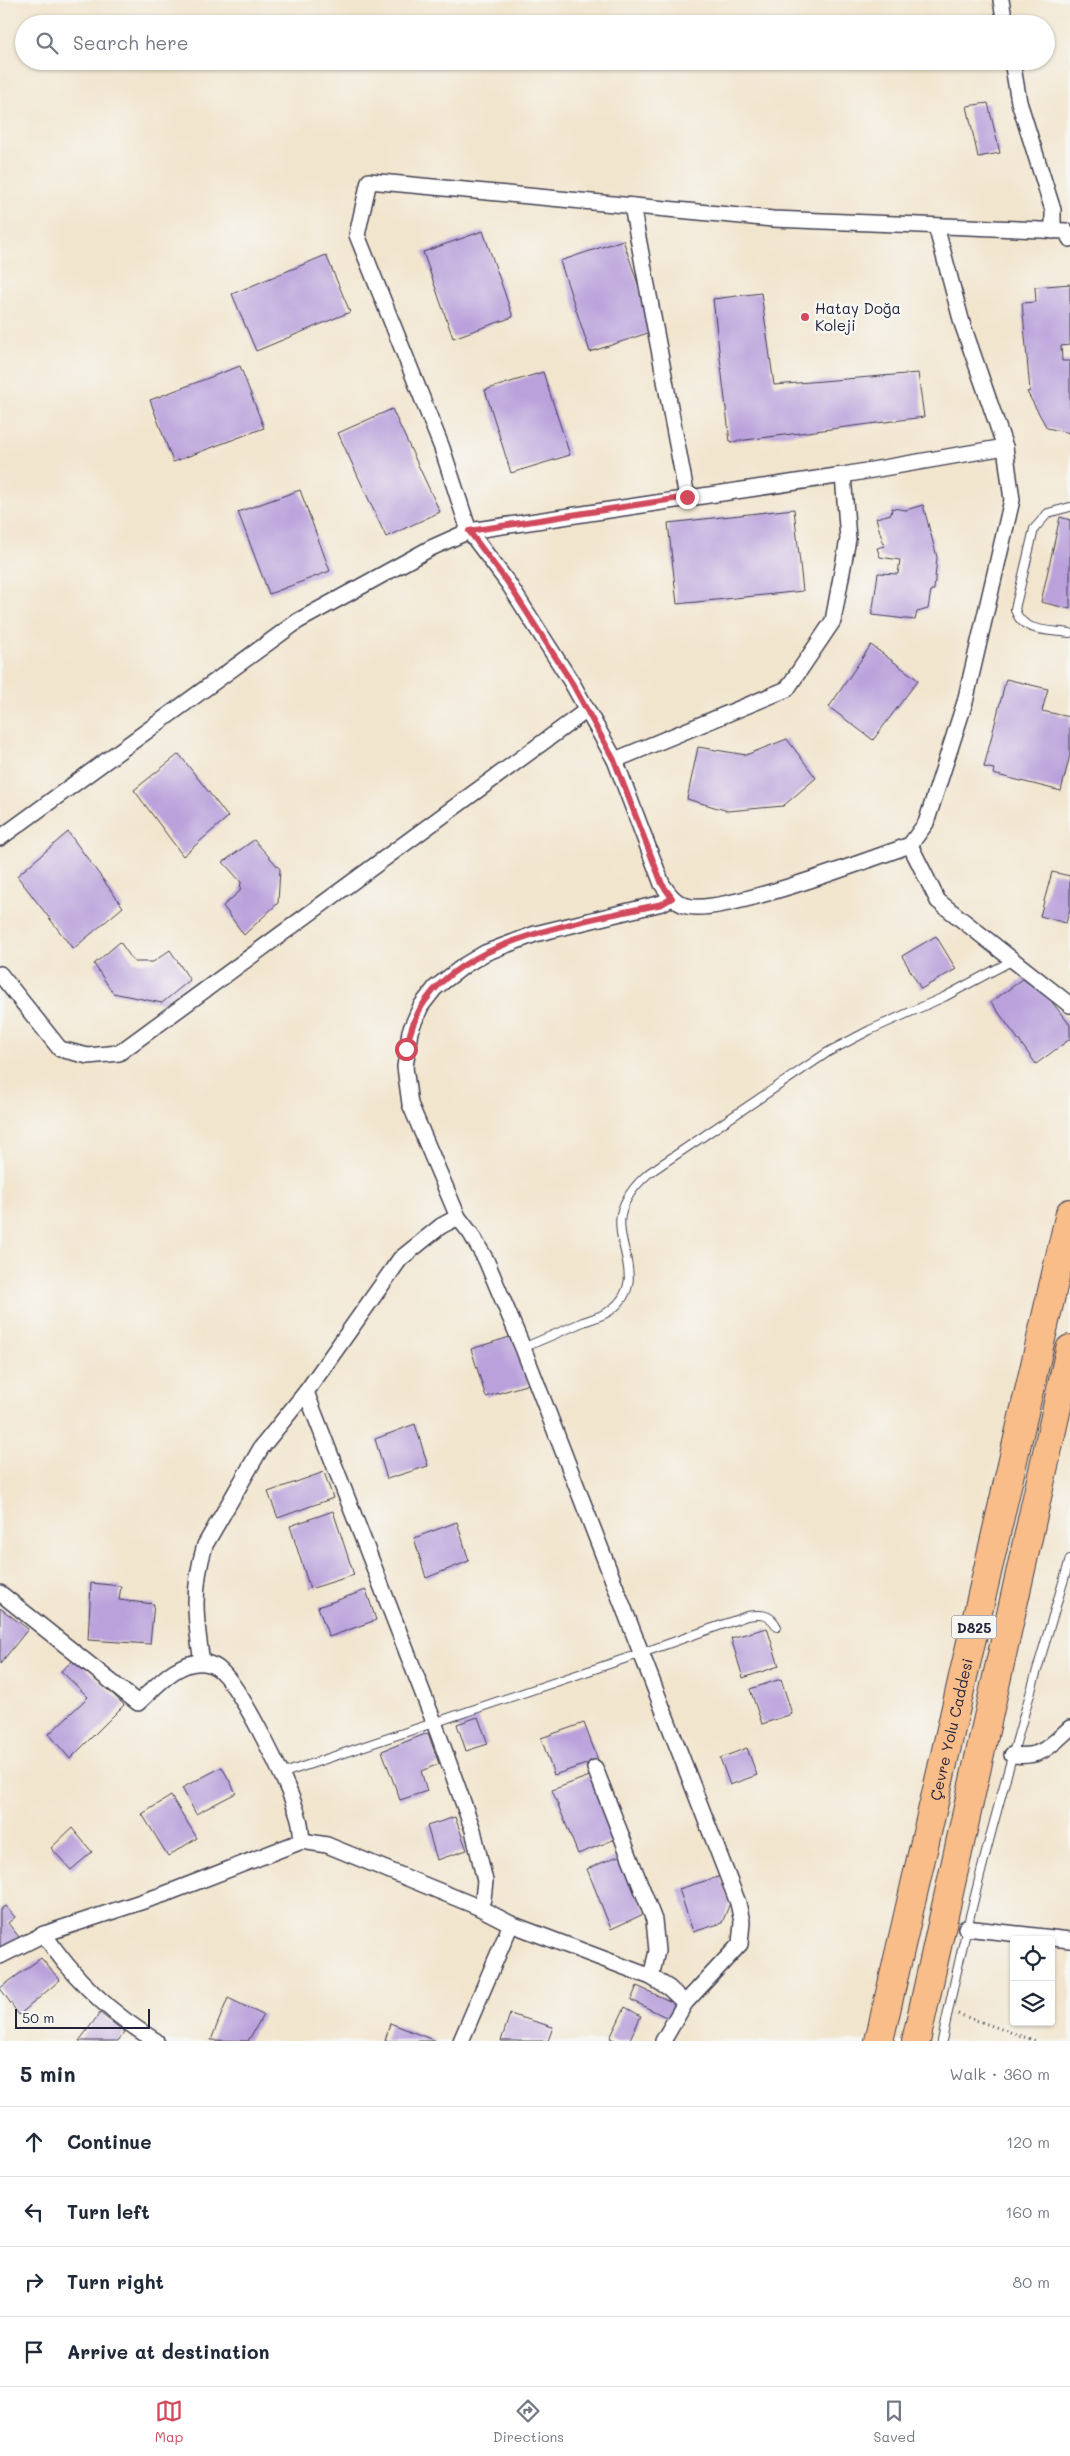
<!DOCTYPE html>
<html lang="en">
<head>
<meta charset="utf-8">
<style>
  body { margin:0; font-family:Mali,sans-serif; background:#f6f6f7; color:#1f2937 }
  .controls { position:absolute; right:15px; bottom:15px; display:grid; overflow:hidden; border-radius:5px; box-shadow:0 1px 4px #0004 }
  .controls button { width:45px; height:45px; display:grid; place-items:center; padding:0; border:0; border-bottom:1px solid #e0e1e3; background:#fff; color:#1f2937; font:25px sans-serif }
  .scale { position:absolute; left:15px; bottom:12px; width:135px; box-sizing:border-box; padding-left:5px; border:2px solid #22223b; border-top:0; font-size:14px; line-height:18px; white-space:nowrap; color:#22223b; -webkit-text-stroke:4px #f6f6f2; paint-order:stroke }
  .stop { position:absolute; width:15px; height:15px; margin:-11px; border:4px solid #d1495b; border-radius:50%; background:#fff }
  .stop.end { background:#d1495b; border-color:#fff; box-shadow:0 1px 5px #0008 }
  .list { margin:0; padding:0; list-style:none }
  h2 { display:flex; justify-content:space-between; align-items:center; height:65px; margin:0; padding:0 20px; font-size:21px }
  h2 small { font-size:16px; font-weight:400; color:#747a83 }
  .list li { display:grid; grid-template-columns:32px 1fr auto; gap:15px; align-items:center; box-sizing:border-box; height:70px; padding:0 20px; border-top:1px solid #e0e1e3 }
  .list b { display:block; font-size:19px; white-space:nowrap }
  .list em { font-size:16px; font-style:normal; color:#747a83 }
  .icon { flex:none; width:28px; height:28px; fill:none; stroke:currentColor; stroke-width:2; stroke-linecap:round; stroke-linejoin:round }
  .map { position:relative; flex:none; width:1070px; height:2041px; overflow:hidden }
  .search { position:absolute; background:#fff; box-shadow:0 1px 4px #0004; left:15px; right:15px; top:15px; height:55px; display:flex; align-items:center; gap:12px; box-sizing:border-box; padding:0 18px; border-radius:28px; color:#747a83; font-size:19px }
  .sheet { height:345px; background:#fff }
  nav { display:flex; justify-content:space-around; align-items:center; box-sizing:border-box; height:70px; border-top:1px solid #e0e1e3; background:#fff; font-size:14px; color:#747a83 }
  nav a { display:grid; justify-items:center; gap:2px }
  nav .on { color:#d1495b }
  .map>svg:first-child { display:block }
  .building { fill:#baa1db }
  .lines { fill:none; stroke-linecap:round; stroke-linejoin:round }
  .lane-casing { stroke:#413f51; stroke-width:10 }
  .street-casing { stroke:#413f51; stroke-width:18 }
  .highway-casing { stroke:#413f51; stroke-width:30 }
  .path { stroke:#413f51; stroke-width:3; stroke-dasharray:1 4; stroke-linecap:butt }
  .lane { stroke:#fff; stroke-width:8 }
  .street { stroke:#fff; stroke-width:15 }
  .highway { stroke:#f8bd89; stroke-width:28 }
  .route { stroke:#d1495b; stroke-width:6 }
  .poi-dot { fill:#d1495b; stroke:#f6f6f2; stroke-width:2 }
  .labels { text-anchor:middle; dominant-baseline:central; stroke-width:5; stroke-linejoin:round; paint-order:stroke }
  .shield { fill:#f6f6f2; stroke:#626272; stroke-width:1 }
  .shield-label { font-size:14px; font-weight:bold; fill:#22223b }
  .poi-label { font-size:15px; fill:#22223b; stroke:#f6f6f2; text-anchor:start }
  .street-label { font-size:15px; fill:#22223b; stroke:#f6f6f2 }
</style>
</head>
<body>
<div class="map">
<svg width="1070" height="2041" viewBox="0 0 1070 2041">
  <rect width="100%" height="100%" fill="#f6f6f2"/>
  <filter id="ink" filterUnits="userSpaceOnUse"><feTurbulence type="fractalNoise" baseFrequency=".02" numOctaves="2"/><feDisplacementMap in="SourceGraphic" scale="10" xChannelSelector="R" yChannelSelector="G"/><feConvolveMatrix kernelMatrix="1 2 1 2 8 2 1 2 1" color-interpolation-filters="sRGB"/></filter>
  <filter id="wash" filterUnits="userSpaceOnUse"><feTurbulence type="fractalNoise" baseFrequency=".0096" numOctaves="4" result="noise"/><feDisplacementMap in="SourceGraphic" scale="20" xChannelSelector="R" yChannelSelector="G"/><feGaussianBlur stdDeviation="1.12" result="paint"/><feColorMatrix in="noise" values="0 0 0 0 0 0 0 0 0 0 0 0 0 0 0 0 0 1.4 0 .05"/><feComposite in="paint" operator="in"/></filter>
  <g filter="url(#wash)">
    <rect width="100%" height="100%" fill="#f2e5ce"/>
    <g id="blocks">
      <g class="building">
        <polygon points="988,103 1000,153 978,157 967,106"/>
        <polygon points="483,231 513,317 453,338 423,252"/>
        <polygon points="623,240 654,331 590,352 560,261"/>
        <polygon points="326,255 350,312 256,351 232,294"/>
        <polygon points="1070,284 1070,345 1061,346 1062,361 1070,361 1070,433 1047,428 1027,392 1030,391 1022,303 1036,302 1035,287"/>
        <polygon points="761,293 774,385 918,373 924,417 730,442 713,299"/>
        <polygon points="240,366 264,428 173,462 150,400"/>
        <polygon points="543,372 570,455 511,473 485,390"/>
        <polygon points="392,409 440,512 386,537 338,433"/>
        <polygon points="300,490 330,571 269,594 238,512"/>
        <polygon points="923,505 937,557 934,590 931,590 928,609 917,612 915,620 872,615 878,573 898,574 900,560 880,557 877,548 884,546 876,518 891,514 892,508 906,510"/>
        <polygon points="794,509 803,591 677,604 668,523"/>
        <polygon points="1060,517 1070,520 1070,609 1041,602"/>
        <polygon points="871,645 918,680 873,740 829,707"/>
        <polygon points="1006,679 1048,689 1042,711 1070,717 1070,755 1061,791 993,774 994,769 984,767"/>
        <polygon points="787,739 816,778 783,806 728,811 687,799 698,747 746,755"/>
        <polygon points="179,754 228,817 183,856 134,790"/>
        <polygon points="68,832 123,907 73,949 17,876"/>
        <polygon points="254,840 280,869 278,903 244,935 223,906 240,891 241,882 223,862"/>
        <polygon points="1052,872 1070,876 1070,909 1066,923 1040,916"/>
        <polygon points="936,936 956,969 921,989 902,956"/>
        <polygon points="120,942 134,962 153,962 170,950 190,980 162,1003 113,993 94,964"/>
        <polygon points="1030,974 1070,1025 1070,1039 1036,1064 991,1002"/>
        <polygon points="513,1336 529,1384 486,1397 471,1349"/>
        <polygon points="415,1424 428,1466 387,1479 375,1439"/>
        <polygon points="324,1472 333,1498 278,1518 268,1492"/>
        <polygon points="333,1511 354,1575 310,1589 290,1526"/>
        <polygon points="457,1522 469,1561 426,1578 414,1538"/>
        <polygon points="91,1583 121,1586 119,1600 154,1604 150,1644 88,1640"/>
        <polygon points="366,1590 376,1620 329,1637 318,1607"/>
        <polygon points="0,1608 28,1629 0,1664"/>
        <polygon points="767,1628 779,1666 743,1678 731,1638"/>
        <polygon points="76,1658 124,1705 70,1759 49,1734 88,1697 61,1671"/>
        <polygon points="781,1679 792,1714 762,1724 750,1689"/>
        <polygon points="478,1717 488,1744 466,1751 457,1724"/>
        <polygon points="584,1723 598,1760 554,1775 541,1738"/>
        <polygon points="428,1733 439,1764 421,1771 427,1791 400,1800 382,1751"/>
        <polygon points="747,1748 757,1775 730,1785 720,1758"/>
        <polygon points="222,1767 236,1793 196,1814 182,1788"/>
        <polygon points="592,1775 618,1838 578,1854 552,1790"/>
        <polygon points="171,1796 197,1838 168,1856 142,1814"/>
        <polygon points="455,1817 467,1850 437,1860 427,1826"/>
        <polygon points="72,1828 92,1852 71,1870 51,1848"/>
        <polygon points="623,1854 646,1913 611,1929 587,1869"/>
        <polygon points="721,1876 730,1903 722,1923 693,1932 679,1889"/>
        <polygon points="5,1906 15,1917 8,1923 19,1937 0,1952 0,1910"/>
        <polygon points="41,1958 60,1980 19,2015 0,1988"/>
        <polygon points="637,1986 676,2004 670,2019 631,2000"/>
        <polygon points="228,1998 263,2015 248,2041 211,2040"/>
        <polygon points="625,2007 641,2016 629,2041 617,2041 610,2038"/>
        <polygon points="100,2013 125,2032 118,2041 79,2041"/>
        <polygon points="510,2014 553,2027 548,2041 501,2041"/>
        <polygon points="390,2023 436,2041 385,2041"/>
      </g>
    </g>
  </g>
  <g filter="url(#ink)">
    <use href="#blocks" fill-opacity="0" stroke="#413f51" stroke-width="1"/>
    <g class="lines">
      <g class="lane-casing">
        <g id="lane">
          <path d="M1070,507L1048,513L1034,529L1015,609C1021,633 1050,630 1070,633"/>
          <path d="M523,1348C543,1339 563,1331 583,1322C592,1319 603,1316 611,1310C648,1282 615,1247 621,1214C625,1197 636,1184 649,1173L828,1052L870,1030L944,997L1015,959"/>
          <path d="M281,1774L642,1653L747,1616C760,1614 770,1613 777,1627"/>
          <path d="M942,2041C975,1877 1022,1719 1070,1559"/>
        </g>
      </g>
      <g class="street-casing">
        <g id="street">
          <polyline points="1001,0 1005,24"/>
          <polyline points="1012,61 1019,102 1053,210 1053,231"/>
          <polyline points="632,206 687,497"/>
          <path d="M936,226L962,323L1005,447L1012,500L965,702L926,823L910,845C870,859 720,916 687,906C675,903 668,893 662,884L615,760L572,683L508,583L469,531L442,448L357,235L369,181L773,219L1066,231L1070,239"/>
          <polyline points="615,760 787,689 833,621 848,539 843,475"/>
          <polyline points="0,838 298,621 431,548 469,531 843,475 1005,447"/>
          <polyline points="910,845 938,901 1070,1005"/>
          <polyline points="0,974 60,1049 88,1056 119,1053 587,710"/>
          <polyline points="306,1392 434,1722 473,1830 485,1881 483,1899 478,1907"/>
          <path d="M0,1593L138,1703C156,1687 178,1659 205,1663C211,1664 216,1666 221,1671C244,1693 290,1787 299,1819C301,1826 301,1834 302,1841"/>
          <path d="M202,1662C195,1619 192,1588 205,1545L261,1448L306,1392L400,1259L441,1226L458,1217"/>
          <path d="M1012,1755C1042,1758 1049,1747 1070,1728"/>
          <polyline points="595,1768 654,1920 657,1951 651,1977"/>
          <polyline points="966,1928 1070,1940"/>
          <path d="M44,1934C73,1978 111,2014 156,2041"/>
          <polyline points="0,1956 44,1934 165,1894 302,1841 327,1845 478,1907 511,1924 651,1977 669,1988 685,2003"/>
          <polyline points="461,2041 511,1924"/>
          <polyline points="663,2041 685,2003 740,1944 742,1922 738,1903 523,1348 486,1260 471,1234 458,1217 410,1104 405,1067 410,1031 421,1006 435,988 465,965 485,953 535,934 662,903 672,898"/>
        </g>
      </g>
      <g class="highway-casing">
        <g id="highway">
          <path id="s1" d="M879,2041L1070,1213"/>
          <polyline points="916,2041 1070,1349"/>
        </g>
      </g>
      <polyline class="path" points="958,2014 1036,2041"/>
      <use href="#lane" class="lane"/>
      <use href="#street" class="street"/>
      <use href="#highway" class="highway"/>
    </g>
  </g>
  <g class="lines" filter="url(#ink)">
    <path class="route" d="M406,1049C410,1032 415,1014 426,1000C471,936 591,920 662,904L672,898L662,884L614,760L572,683L508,583L469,531L687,497"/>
  </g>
  <circle class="poi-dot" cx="805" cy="317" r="5"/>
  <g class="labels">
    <rect class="shield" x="951.5" y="1615.5" width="45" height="23" rx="4"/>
    <g class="shield-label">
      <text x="974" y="1627">D825</text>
    </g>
    <g class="poi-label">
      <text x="815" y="308">Hatay Doğa<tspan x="815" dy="17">Koleji</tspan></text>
    </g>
    <g class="street-label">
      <text stroke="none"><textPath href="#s1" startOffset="320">Çevre Yolu Caddesi</textPath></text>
    </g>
  </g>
</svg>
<div class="controls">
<button><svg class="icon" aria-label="locate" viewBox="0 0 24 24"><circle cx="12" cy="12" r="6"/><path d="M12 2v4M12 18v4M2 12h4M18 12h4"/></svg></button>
<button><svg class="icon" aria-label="layers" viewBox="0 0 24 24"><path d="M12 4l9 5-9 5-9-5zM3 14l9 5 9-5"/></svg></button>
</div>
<div class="scale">50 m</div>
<div class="stop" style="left:406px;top:1049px"></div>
<div class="stop end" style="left:687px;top:497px"></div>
<div class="search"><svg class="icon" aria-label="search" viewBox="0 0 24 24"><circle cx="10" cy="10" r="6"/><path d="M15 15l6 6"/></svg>Search here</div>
</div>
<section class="sheet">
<h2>5 min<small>Walk · 360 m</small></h2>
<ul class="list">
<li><svg class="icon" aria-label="ahead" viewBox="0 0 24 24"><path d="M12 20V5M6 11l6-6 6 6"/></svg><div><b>Continue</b></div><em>120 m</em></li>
<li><svg class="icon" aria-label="left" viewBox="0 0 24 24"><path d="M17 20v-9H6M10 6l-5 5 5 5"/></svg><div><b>Turn left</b></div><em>160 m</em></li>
<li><svg class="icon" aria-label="right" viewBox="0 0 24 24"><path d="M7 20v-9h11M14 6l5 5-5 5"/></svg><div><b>Turn right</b></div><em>80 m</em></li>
<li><svg class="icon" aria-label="arrive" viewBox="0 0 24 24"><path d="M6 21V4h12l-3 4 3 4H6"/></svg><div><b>Arrive at destination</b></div></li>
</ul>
</section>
<nav>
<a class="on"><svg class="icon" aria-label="map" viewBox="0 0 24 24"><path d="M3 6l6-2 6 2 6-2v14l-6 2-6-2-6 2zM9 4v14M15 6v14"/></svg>Map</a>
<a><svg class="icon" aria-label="directions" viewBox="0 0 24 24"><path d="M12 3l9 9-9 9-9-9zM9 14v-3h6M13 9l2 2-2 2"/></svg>Directions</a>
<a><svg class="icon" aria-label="saved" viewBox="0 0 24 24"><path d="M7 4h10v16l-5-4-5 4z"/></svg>Saved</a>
</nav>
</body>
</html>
